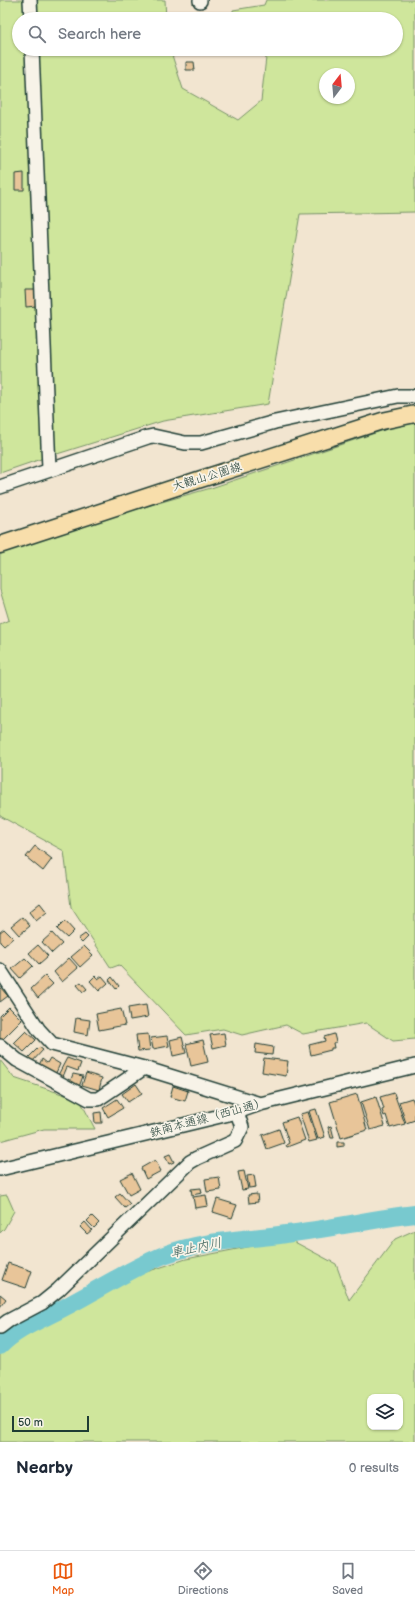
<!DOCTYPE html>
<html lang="en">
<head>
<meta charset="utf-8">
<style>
  body { margin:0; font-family:"Balsamiq Sans","Klee One",sans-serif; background:#f6f6f7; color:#1f2937 }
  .controls { position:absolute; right:12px; bottom:12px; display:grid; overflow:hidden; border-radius:8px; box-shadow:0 1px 3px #0004 }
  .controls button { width:36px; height:36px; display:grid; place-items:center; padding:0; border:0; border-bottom:1px solid #e0e1e3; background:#fff; color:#1f2937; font:20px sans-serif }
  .compass { position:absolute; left:319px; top:68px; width:36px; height:36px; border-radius:50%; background:#fff; box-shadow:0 1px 3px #0004; rotate:16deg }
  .scale { position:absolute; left:12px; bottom:10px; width:77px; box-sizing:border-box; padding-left:4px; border:2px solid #1f3d34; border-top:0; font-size:11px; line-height:14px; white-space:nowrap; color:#1f3d34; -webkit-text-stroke:3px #f7f3e8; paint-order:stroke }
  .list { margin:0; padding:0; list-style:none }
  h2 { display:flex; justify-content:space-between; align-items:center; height:52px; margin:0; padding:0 16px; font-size:17px }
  h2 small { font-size:13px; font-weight:400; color:#747a83 }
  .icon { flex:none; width:22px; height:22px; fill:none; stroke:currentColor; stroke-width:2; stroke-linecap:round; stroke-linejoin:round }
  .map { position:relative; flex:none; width:415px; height:1442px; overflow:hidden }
  .search { position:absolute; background:#fff; box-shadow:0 1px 3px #0004; left:12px; right:12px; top:12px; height:44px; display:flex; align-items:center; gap:10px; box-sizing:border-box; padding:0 14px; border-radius:22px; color:#747a83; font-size:15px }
  .sheet { height:108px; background:#fff }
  nav { display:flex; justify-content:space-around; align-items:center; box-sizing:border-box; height:56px; border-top:1px solid #e0e1e3; background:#fff; font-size:11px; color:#747a83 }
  nav a { display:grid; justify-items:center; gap:2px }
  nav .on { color:#ea580c }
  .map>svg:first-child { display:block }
  .green { fill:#cfe69c; stroke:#779268; fill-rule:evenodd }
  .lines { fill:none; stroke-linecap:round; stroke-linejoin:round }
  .river { stroke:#78c9cf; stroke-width:18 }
  .building { fill:#e8c599; stroke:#1f3d34 }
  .minor-casing { stroke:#1f3d34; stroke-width:16 }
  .major-casing { stroke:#1f3d34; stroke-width:19 }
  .minor { stroke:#f7f3e8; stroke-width:13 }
  .major { stroke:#f8deab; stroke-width:16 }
  .labels { text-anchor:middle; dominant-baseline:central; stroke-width:3.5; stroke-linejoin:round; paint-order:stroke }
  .street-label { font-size:12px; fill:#1f3d34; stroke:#f7f3e8 }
  .water-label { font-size:13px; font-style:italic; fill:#315953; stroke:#f7f3e8 }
</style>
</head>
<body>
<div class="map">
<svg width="415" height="1442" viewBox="0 0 415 1442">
  <rect width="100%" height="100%" fill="#f2e5d0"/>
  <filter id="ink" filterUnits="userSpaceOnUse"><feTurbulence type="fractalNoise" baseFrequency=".025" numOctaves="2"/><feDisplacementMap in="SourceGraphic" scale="8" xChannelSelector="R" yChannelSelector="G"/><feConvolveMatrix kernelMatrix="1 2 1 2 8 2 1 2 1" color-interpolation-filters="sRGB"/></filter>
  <g filter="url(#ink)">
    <g class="green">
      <path d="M0,0H165L166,19H19V49H170L183,89L238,120L261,101L267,49H396V19H233V10L264,5L266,0H415V212L300,214L268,404L163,421L41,459L0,473ZM325,74H349V98H325Z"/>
      <polygon points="415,422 415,1039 393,1041 366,1023 303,1034 286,1025 242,1035 223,1029 186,1035 119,965 111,968 71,907 64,851 0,816 0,624 9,620 0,590 0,554 91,522 211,488 405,423"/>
      <polygon points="0,1060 14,1078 80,1100 95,1129 44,1129 0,1141"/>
      <polygon points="7,1195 14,1211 4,1229 0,1233 0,1196"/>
      <path d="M415,1230V1442H0V1354L7,1346L27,1331L44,1322L71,1312L97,1296L137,1275L186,1259L289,1239L336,1264L349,1300L395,1239ZM370,1397H400V1427H370Z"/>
    </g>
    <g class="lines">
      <path class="river" d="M0,1346C18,1327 44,1319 67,1306C100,1289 129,1269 164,1255C202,1240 246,1240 286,1234C329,1229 372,1219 415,1214"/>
    </g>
    <g class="building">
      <polygon points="186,62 194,62 195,70 186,70"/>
      <polygon points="24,173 24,190 15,190 15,174"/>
      <polygon points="25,290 35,290 36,306 26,307"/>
      <polygon points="35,846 52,859 43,871 26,857"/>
      <polygon points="40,903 47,912 36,921 29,912"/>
      <polygon points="22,917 30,926 19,935 11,926"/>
      <polygon points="65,921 74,931 67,938 57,929"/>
      <polygon points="4,929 13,938 4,946 0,942 0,932"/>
      <polygon points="52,933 62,944 52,953 42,942"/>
      <polygon points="85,934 88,937 82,943 78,939"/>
      <polygon points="38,945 48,956 39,964 29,953"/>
      <polygon points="84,946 93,955 80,967 71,957"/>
      <polygon points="25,958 33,966 20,978 12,969"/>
      <polygon points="69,958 78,968 62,982 54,972"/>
      <polygon points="45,976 53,984 38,998 31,989"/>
      <polygon points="95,976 98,979 102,976 108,983 99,991 90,981"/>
      <polygon points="112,977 119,986 116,989 109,980"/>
      <polygon points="81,982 87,989 83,992 77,985"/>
      <polygon points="0,987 8,996 0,1002"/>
      <polygon points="146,1005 148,1017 130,1020 128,1008"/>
      <polygon points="9,1007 22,1020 2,1040 0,1038 0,1016"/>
      <polygon points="121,1009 125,1025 99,1030 96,1014"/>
      <polygon points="76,1018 90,1020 88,1035 74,1032"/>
      <polygon points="26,1031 36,1040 24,1052 14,1043"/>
      <polygon points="224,1033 226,1045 213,1048 210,1035"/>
      <polygon points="148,1034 150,1050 138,1051 136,1035"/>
      <polygon points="334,1034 336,1042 333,1043 334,1048 331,1048 331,1050 311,1055 309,1045 325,1041 324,1037"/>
      <polygon points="167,1036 169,1046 153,1049 151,1038"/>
      <polygon points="182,1037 186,1053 173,1056 170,1040"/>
      <polygon points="203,1040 208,1062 191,1066 186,1044"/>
      <polygon points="256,1044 273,1047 272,1055 255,1053"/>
      <polygon points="39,1047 43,1050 32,1062 28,1058"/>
      <polygon points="50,1058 60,1064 55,1075 39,1065 42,1059 47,1063"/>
      <polygon points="67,1058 81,1063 78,1071 67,1067 62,1079 57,1077"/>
      <polygon points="264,1058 288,1061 286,1076 262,1072"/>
      <polygon points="86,1073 102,1078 99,1090 82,1085"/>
      <polygon points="73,1074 83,1076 79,1087 70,1082"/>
      <polygon points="136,1084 142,1093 128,1102 122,1094"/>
      <polygon points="173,1086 188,1091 185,1101 170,1097"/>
      <polygon points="394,1093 405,1124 390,1128 386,1115 384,1116 382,1110 384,1109 380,1097"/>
      <polygon points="357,1094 367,1130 341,1138 330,1102"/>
      <polygon points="376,1097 385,1126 370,1130 361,1102"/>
      <polygon points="412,1098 415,1106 415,1120 406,1123 399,1102"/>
      <polygon points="117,1099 123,1108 108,1117 103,1108"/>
      <polygon points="316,1109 325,1137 318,1139 309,1111"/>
      <polygon points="101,1112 102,1123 95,1123 94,1113"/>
      <polygon points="308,1112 317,1140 309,1142 300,1114"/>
      <polygon points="297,1117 305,1140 287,1147 286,1145 289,1143 282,1122"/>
      <polygon points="331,1126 334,1138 331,1138 328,1127"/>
      <polygon points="279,1129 284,1143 267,1149 262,1135"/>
      <polygon points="337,1142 344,1142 344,1146 337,1147"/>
      <polygon points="170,1154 174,1162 169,1164 165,1156"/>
      <polygon points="155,1160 161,1171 146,1179 141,1168"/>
      <polygon points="244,1171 248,1189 242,1190 238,1172"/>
      <polygon points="132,1173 140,1189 129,1195 120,1179"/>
      <polygon points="254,1175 256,1187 249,1188 247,1176"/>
      <polygon points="219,1177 221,1190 207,1192 205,1179"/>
      <polygon points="201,1188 202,1193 192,1195 191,1189"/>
      <polygon points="120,1193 130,1204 125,1208 115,1197"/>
      <polygon points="257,1194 258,1202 249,1203 248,1195"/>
      <polygon points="206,1195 208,1206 195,1208 193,1197"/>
      <polygon points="217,1199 237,1205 232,1218 213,1212"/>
      <polygon points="92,1216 99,1223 94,1228 87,1221"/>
      <polygon points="85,1222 92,1230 87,1234 80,1227"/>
      <polygon points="8,1263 32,1271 26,1288 2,1280"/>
      <polygon points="0,1294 6,1299 0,1307"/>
    </g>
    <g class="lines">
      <g class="minor-casing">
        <g id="minor">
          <polyline points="30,0 31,19"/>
          <polyline points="200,0 200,1"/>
          <polyline points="32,49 49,469"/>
          <polyline points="0,487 148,437 153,436 185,443 201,443 275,422 398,396 415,396"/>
          <polyline points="0,970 39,1030 52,1044 144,1068 98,1099 89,1099 17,1060 0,1046"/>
          <polyline points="144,1068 260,1104"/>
          <polyline points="0,1169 237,1112 260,1104 415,1066"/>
          <polyline points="0,1327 8,1321 42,1303 58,1290 190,1162 197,1158 235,1141 242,1127 237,1112"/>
        </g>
      </g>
      <g class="major-casing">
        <polyline id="major" points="0,545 201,479 382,421 415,414"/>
      </g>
      <use href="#minor" class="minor"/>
      <use href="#major" class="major"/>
    </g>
  </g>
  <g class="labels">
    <g class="street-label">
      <text transform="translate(207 477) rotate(-17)">大観山公園線</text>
      <text transform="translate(208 1118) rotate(-15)">鉄南本通線（西山通）</text>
    </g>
    <g class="water-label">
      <text transform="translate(196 1248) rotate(-12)">車止内川</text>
    </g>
  </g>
</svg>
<div class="controls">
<button><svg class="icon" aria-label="layers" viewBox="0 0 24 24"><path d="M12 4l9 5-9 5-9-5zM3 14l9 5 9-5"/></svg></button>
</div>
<svg class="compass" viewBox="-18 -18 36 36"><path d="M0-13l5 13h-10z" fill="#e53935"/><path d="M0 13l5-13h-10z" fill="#747a83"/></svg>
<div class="scale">50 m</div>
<div class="search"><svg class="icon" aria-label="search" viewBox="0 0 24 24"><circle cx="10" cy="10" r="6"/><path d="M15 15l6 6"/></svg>Search here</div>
</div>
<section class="sheet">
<h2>Nearby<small>0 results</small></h2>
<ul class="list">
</ul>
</section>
<nav>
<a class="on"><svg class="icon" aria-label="map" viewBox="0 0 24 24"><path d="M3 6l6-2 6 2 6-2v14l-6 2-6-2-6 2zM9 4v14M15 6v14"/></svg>Map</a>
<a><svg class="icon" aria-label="directions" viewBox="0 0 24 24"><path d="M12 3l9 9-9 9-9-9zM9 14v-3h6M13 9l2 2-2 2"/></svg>Directions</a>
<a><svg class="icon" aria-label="saved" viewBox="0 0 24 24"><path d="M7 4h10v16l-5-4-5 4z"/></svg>Saved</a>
</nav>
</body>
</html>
